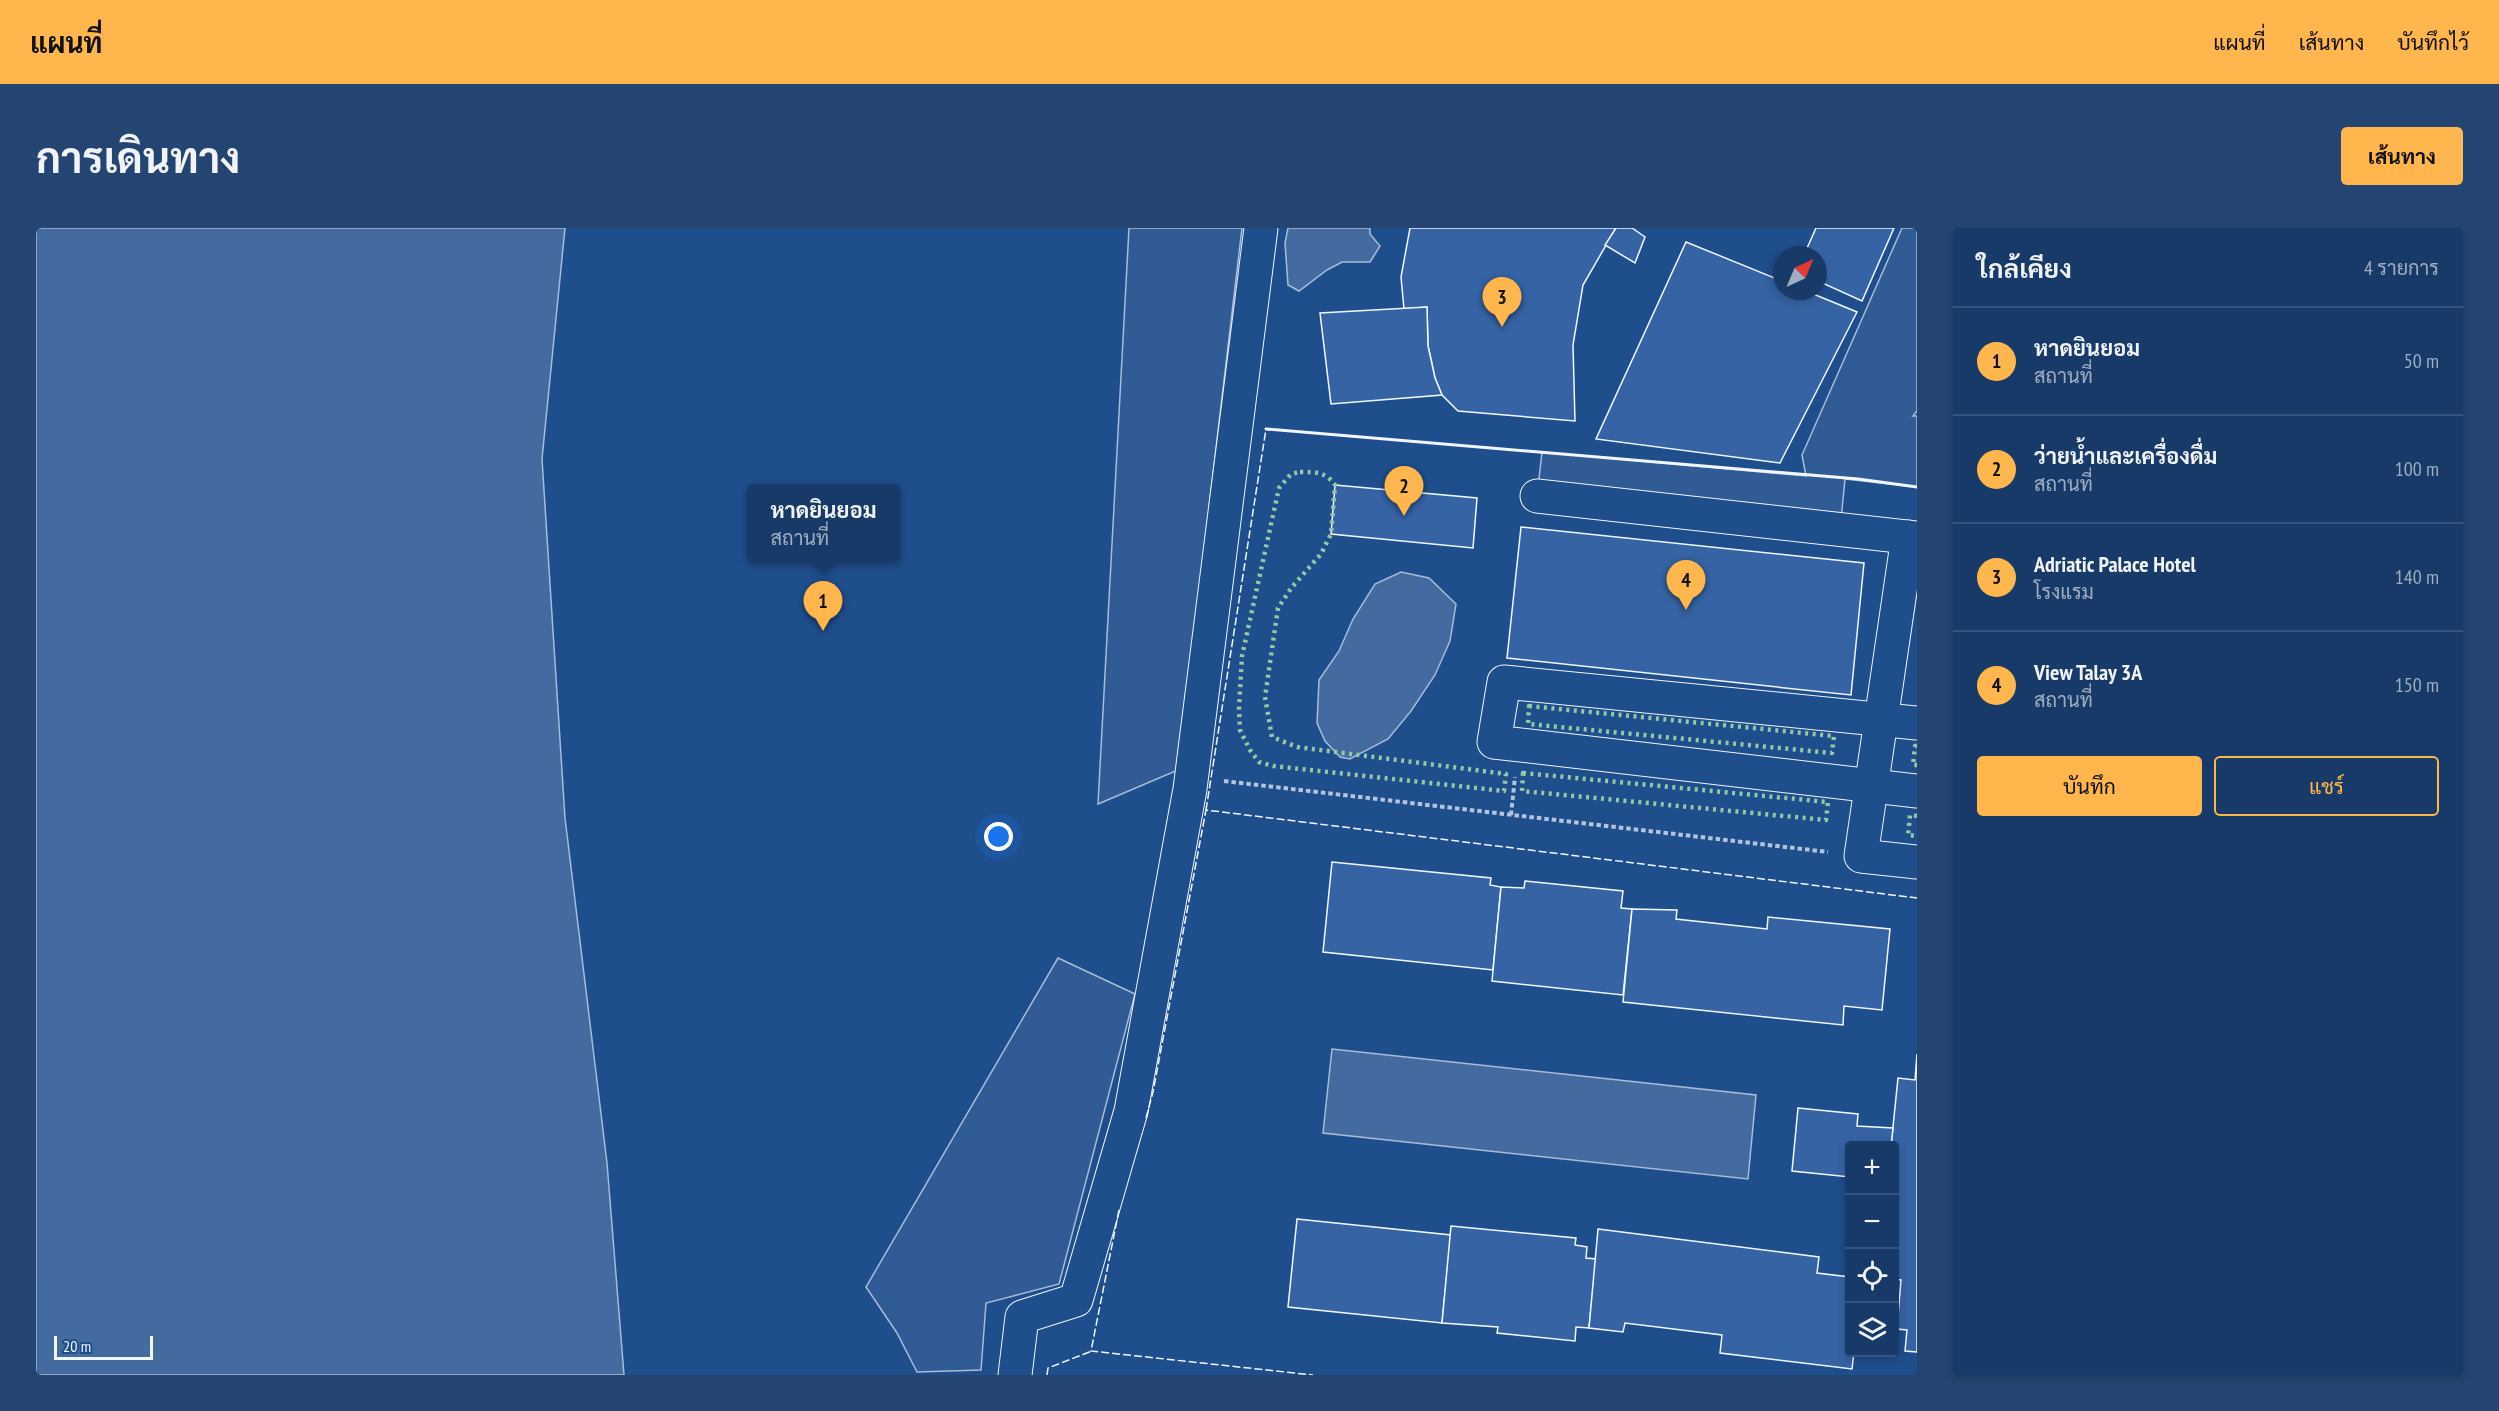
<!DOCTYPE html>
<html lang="th">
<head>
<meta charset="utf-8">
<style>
  body { margin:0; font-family:"PT Sans Narrow",Sarabun,sans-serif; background:#244571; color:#f1f3f6 }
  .controls { position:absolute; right:18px; bottom:18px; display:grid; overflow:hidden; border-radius:6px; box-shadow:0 3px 9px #0003 }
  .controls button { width:54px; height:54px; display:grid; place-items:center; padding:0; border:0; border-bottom:2px solid #36547d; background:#173a69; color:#f1f3f6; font:30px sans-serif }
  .compass { position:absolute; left:1737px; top:18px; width:54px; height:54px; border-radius:50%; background:#173a69; box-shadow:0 3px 9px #0003; rotate:44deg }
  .scale { position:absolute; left:18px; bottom:15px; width:99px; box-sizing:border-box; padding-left:6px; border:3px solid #f2f6ff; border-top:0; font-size:16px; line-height:21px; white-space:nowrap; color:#f2f6ff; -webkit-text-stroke:4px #1f4e8c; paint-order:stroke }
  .you { position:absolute; left:963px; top:609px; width:21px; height:21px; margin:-15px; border:4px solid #fff; border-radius:50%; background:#1a73e8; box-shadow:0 0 0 9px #1a73e833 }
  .badge { display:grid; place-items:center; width:39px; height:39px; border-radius:50%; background:#ffb74d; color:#111; font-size:20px; font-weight:700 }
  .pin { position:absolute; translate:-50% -50px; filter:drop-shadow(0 2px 3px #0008) }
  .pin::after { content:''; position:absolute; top:32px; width:21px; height:18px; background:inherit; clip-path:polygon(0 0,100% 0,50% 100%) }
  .popup { position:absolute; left:711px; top:256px; width:153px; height:78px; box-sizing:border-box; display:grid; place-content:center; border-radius:6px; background:#173a69; filter:drop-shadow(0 2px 4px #0005); font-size:20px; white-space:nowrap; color:#9eadc0 }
  .popup b { font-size:22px; color:#f1f3f6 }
  .popup::after { content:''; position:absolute; left:50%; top:100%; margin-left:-12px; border:12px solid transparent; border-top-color:#173a69 }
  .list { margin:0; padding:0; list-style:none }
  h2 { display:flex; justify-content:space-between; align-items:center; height:78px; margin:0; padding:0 24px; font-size:26px }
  h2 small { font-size:20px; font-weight:400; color:#9eadc0 }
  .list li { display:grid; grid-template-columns:39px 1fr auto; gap:18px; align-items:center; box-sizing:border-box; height:108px; padding:0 24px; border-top:2px solid #36547d }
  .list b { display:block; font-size:22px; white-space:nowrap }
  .list p { margin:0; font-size:20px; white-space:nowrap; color:#9eadc0 }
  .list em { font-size:20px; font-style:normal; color:#9eadc0 }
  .actions { display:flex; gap:12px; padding:18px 24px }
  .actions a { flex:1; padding:14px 0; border:2px solid #ffb74d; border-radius:6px; text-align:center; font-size:21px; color:#ffb74d }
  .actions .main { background:#ffb74d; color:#111 }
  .icon { flex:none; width:33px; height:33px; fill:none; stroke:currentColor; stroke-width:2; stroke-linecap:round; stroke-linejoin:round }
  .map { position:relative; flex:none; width:1881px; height:1147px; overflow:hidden; border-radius:6px }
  header { display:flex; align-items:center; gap:36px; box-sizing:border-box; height:84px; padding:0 30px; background:#ffb74d; color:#111 }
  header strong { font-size:28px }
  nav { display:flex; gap:33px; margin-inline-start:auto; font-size:21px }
  .intro { display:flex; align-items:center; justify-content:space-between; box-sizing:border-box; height:144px; padding:0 36px }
  h1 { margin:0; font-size:42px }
  .button { padding:15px 27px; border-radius:6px; background:#ffb74d; color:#111; font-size:21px; font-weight:700 }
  main { display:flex; gap:36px; padding:0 36px }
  aside { flex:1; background:#173a69; border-radius:6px; box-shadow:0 3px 9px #0003 }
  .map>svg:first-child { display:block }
  .built { fill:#305b95; stroke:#a8bbd7; stroke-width:1.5 }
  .water { fill:#446ba0; stroke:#a8bbd7; stroke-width:1.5 }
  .building { fill:#3563a3; stroke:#f2f6ff; stroke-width:1.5 }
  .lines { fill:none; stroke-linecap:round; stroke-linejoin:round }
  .minor-casing { stroke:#f2f6ff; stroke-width:35 }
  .path { stroke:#b3c4dc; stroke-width:4; stroke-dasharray:4.5 3; stroke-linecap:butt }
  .minor { stroke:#1f4e8c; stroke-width:33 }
  .hedge { stroke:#97c8a6; stroke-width:4.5; stroke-dasharray:3 4.5; stroke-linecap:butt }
  .fence { stroke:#f2f6ff; stroke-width:1.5; stroke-dasharray:8 3; stroke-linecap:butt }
  .wall { stroke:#f2f6ff; stroke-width:3 }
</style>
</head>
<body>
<header>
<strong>แผนที่</strong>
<nav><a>แผนที่</a><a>เส้นทาง</a><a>บันทึกไว้</a></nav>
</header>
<div class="intro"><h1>การเดินทาง</h1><a class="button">เส้นทาง</a></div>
<main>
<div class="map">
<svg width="1881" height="1147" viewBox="0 0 1881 1147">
  <rect width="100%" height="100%" fill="#1f4e8c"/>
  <g class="built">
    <polygon points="1093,0 1206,0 1142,542 1062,576"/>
    <polygon points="1866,0 1881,0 1881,183 1877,188 1881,188 1881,259 1809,251 1804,302 1501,268 1506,224 1770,248 1766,227"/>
    <polygon points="1022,730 1099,766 1023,1056 950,1075 945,1142 881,1144 861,1105 830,1059"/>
  </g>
  <g class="water">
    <polygon points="0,0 529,0 506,231 529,590 571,935 588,1147 0,1147"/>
    <polygon points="1252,0 1334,0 1334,6 1344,18 1334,34 1306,34 1291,42 1263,63 1252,57 1249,15"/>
    <polygon points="1365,344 1393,350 1420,376 1414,413 1399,447 1375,483 1352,511 1314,531 1304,529 1289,513 1281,495 1283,452 1303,423 1317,391 1339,356"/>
    <polygon points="1296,821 1720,867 1712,951 1287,905"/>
  </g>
  <g class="building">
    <polygon points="1374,0 1580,0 1547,57 1537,117 1539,193 1422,183 1406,167 1399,150 1392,118 1391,79 1368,81 1365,49"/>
    <polygon points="1580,0 1596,0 1609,9 1599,35 1569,17"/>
    <polygon points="1780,0 1858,0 1826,73 1782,53 1782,27 1768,27"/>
    <polygon points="1650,14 1746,53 1746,63 1770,63 1821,84 1744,235 1560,211"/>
    <polygon points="1391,79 1392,118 1399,150 1406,167 1295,176 1284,85"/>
    <polygon points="1299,257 1441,270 1437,320 1295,306"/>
    <polygon points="1485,299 1828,335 1815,467 1471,430"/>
    <polygon points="1296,634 1455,650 1454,657 1465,659 1457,742 1287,724"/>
    <polygon points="1489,653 1587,663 1585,680 1596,681 1587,767 1456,753 1465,659 1488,660"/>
    <polygon points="1596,681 1641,682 1640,691 1731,701 1732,689 1854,701 1846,782 1808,778 1807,797 1587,774"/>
    <polygon points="1881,826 1881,1124 1869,1123 1871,1102 1861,1101 1865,1052 1858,1051 1858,918 1855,918 1862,850 1879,852"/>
    <polygon points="1762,880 1822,886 1821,898 1857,900 1855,918 1814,918 1814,949 1756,943"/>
    <polygon points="1261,991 1415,1007 1406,1095 1252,1079"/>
    <polygon points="1415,998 1540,1010 1539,1017 1551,1019 1550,1030 1560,1031 1553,1100 1540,1099 1539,1113 1461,1105 1462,1099 1406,1095"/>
    <polygon points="1562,1001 1783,1029 1781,1045 1814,1049 1814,1124 1818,1124 1816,1141 1684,1125 1686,1107 1589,1095 1587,1104 1553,1100"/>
  </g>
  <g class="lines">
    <g class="minor-casing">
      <g id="minor">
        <polyline points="1501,268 1881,310"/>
        <polyline points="1872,309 1825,628 1881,634"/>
        <polyline points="1881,495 1468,454 1458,514 1881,563"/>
        <polyline points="979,1147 986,1089 1040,1072 1095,883 1154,561 1225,0"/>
      </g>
    </g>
    <g class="path">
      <polyline points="1188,553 1792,624"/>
      <polyline points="1475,587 1479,549"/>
    </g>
    <use href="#minor" class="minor"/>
    <g class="hedge">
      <path d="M1264,244C1280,244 1290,244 1299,257L1295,306L1285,326L1256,359L1242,380L1229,469L1236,509L1261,519L1470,546L1468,563L1237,538L1223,534L1214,522L1204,502L1203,481L1206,428L1243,260L1255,246Z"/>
      <polygon points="1493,478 1798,508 1796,525 1492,496"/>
      <polyline points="1881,518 1879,518 1877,537 1881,537"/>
      <polygon points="1487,545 1792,574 1790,592 1486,563"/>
      <polyline points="1881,588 1874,587 1872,607 1881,608"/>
    </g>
    <g class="fence">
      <polyline points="1170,582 1230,201"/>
      <polyline points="1110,890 1117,864 1170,582 1881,670"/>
      <polyline points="1083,982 1055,1123 1277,1147"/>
      <polyline points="1011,1147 1012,1140 1056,1123"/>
    </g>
    <polyline class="wall" points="1230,201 1822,251 1881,259"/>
  </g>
</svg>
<div class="controls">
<button>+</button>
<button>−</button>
<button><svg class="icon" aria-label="locate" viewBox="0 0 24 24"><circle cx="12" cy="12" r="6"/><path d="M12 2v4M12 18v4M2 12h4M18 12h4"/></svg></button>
<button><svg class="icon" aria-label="layers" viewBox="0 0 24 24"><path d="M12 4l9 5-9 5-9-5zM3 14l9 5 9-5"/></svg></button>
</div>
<svg class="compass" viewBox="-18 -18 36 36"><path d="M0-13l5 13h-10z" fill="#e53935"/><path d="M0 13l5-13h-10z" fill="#9eadc0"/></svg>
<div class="scale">20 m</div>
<div class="you"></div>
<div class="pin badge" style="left:787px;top:403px">1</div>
<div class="popup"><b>หาดยินยอม</b>สถานที่</div>
<div class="pin badge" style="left:1368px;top:288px">2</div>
<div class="pin badge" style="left:1466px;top:99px">3</div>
<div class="pin badge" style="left:1650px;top:382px">4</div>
</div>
<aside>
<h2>ใกล้เคียง<small>4 รายการ</small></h2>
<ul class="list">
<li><span class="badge">1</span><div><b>หาดยินยอม</b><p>สถานที่</p></div><em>50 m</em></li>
<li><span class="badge">2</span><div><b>ว่ายน้ำและเครื่องดื่ม</b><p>สถานที่</p></div><em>100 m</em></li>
<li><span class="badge">3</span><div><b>Adriatic Palace Hotel</b><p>โรงแรม</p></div><em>140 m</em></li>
<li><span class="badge">4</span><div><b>View Talay 3A</b><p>สถานที่</p></div><em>150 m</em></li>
</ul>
<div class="actions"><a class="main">บันทึก</a><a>แชร์</a></div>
</aside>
</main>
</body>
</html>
